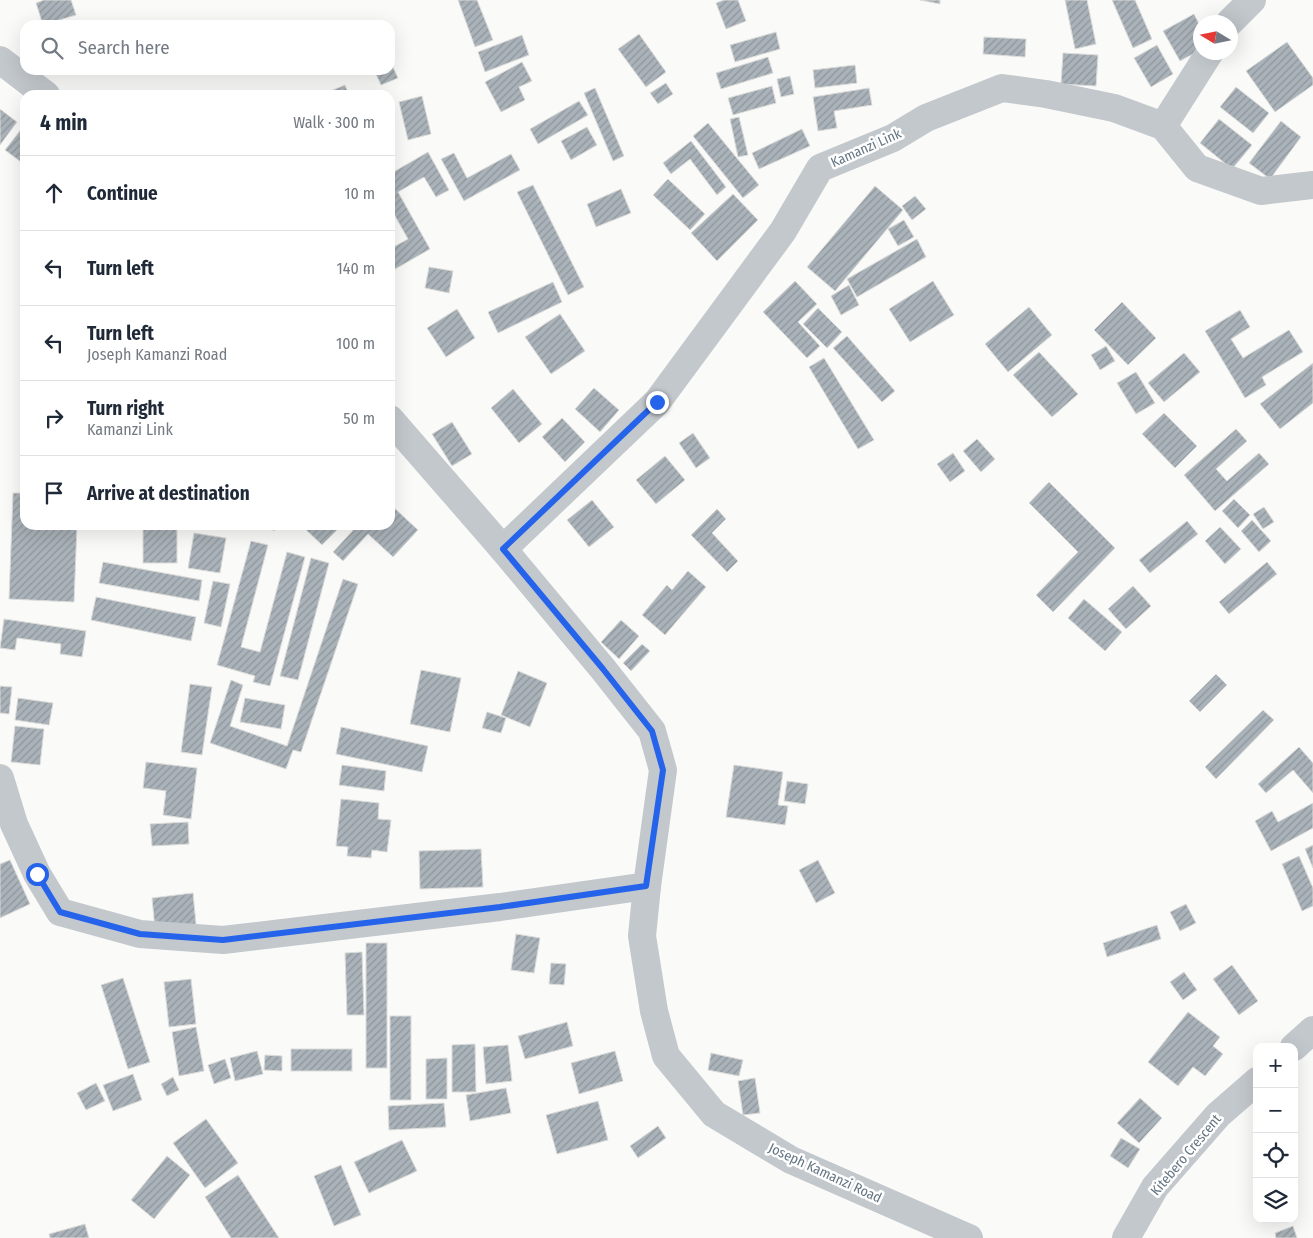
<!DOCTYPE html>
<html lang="en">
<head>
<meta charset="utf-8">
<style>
  body { margin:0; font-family:"Fira Sans Condensed",sans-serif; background:#f2f2f3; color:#1f2937 }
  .controls { position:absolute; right:15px; bottom:15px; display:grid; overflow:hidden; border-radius:10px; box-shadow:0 5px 20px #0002 }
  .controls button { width:45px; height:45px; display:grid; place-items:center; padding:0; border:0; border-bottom:1px solid #e0e1e3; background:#fff; color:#1f2937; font:25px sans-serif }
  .compass { position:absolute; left:1193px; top:15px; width:45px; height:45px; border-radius:50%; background:#fff; box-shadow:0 5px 20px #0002; rotate:280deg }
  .stop { position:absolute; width:15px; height:15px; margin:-11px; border:4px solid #2563eb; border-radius:50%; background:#fff }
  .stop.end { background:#2563eb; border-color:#fff; box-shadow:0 1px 5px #0008 }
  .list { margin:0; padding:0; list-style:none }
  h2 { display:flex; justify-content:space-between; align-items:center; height:65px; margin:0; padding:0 20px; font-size:21px }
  h2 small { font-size:16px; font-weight:400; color:#747a83 }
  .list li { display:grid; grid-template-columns:32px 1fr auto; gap:15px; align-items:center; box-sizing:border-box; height:75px; padding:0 20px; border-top:1px solid #e0e1e3 }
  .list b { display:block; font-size:19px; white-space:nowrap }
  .list p { margin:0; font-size:16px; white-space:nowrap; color:#747a83 }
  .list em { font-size:16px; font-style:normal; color:#747a83 }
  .icon { flex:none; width:28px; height:28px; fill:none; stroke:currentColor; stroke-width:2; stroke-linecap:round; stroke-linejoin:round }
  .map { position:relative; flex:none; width:1313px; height:1238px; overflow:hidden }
  .search { position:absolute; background:#fff; box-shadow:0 5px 20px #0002; left:20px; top:20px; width:375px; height:55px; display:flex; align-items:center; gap:12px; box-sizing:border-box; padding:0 18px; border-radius:15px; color:#747a83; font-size:19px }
  .panel { position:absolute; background:#fff; box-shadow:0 5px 20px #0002; left:20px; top:90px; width:375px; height:440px; border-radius:15px }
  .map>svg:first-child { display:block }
  .building { fill:url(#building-hatch); stroke:#dcdcda }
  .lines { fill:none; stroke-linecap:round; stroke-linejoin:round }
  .minor { stroke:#c3c8cc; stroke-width:28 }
  .route { stroke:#2563eb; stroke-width:6 }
  .labels { text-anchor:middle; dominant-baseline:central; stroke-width:5; stroke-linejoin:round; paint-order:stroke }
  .street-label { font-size:14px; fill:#657683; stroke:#fff }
</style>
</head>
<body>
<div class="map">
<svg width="1313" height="1238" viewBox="0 0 1313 1238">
  <defs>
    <pattern id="building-hatch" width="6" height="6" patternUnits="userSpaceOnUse" patternTransform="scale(1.25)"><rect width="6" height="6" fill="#aab3b9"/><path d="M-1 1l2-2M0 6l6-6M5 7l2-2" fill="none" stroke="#8e969c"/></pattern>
  </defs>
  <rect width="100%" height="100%" fill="#fafaf8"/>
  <g class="building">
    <polygon points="44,0 71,0 76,15 43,25 36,3"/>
    <polygon points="458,0 477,0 493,40 475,47"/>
    <polygon points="724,0 738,0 746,21 726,29 716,3"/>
    <polygon points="920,0 940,0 940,4"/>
    <polygon points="1065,0 1087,0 1096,44 1075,49"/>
    <polygon points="1112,0 1135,0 1152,39 1133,48"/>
    <polygon points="1194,14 1200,26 1200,50 1180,61 1163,31"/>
    <polygon points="776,32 780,49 735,62 730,45"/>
    <polygon points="639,34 666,72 646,87 618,49"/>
    <polygon points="522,35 529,55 485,72 478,52"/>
    <polygon points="984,37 1026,39 1025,57 983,54"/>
    <polygon points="1287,42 1313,78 1313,85 1275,112 1246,71"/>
    <polygon points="1157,45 1173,74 1151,87 1134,58"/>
    <polygon points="1063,53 1098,55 1096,86 1061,84"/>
    <polygon points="768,57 773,73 721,89 716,73"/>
    <polygon points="390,61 398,78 381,85 374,70 390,70"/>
    <polygon points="522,62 532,81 519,87 525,100 501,112 485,82"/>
    <polygon points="855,65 857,83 815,88 813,70"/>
    <polygon points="790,76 794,94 781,97 777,79"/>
    <polygon points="666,83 673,94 658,104 650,93"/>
    <polygon points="345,85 349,95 321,95"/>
    <polygon points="772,86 776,103 733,115 728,98"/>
    <polygon points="1236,87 1269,113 1253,133 1220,107"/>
    <polygon points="595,88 624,156 613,161 584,93"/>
    <polygon points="869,88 872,105 834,111 837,128 818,131 813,97"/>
    <polygon points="422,96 431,134 408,140 399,102"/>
    <polygon points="579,101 588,115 538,144 530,129"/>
    <polygon points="0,109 17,122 0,145"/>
    <polygon points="739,117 748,155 738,157 730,119"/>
    <polygon points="1219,119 1252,145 1232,169 1200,143"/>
    <polygon points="1281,121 1301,137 1270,179 1249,163"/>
    <polygon points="708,123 759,185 743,198 693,136"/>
    <polygon points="23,127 25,128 25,165 5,150"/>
    <polygon points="587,127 597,145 571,160 561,141"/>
    <polygon points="802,129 810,146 759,169 752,153"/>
    <polygon points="691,141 726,187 717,195 690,159 671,174 663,163"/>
    <polygon points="428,152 449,190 436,197 424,177 398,192 430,249 390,272 390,249 408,239 390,207 390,174"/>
    <polygon points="454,153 467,178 511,154 520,170 464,201 441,159"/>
    <polygon points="668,179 705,214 690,230 653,195"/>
    <polygon points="533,185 584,287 568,295 517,192"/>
    <polygon points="875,186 903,210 835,291 807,267"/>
    <polygon points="621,189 631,213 596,227 587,204"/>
    <polygon points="733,194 758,220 717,261 691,233"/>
    <polygon points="915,196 926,209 912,220 902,206"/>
    <polygon points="904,220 914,237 898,246 888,229"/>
    <polygon points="917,239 926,257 857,297 847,279"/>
    <polygon points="429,267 453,271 449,293 425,288"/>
    <polygon points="795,281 817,304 798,322 820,346 807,358 763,312"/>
    <polygon points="933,281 954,315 910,342 889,309"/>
    <polygon points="553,282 562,302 498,333 488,312"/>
    <polygon points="849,285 859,305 841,315 831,296"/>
    <polygon points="1122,302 1156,338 1128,365 1094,330"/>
    <polygon points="1029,307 1052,335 1008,372 985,344"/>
    <polygon points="818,308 842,332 827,348 803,324"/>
    <polygon points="457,309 475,338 446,357 427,328"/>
    <polygon points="1240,310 1250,327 1231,339 1243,358 1289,330 1303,352 1262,377 1266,385 1245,398 1205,331"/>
    <polygon points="560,314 585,351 551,374 525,337"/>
    <polygon points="847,336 895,391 882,402 833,348"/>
    <polygon points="1106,346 1115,361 1100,370 1091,355"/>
    <polygon points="1039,352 1078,394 1052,417 1013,375"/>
    <polygon points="1184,353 1200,372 1164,402 1148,383"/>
    <polygon points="824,358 874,440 858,449 809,367"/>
    <polygon points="1313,363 1313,403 1280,429 1260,404"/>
    <polygon points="1136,372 1155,403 1136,414 1117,383"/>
    <polygon points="594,388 619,410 600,432 575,409"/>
    <polygon points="513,389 542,424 519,443 491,408"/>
    <polygon points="1164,413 1197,446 1175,468 1142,434"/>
    <polygon points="562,418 585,442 565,462 542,437"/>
    <polygon points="452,422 472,454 452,466 432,434"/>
    <polygon points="1236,429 1247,441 1216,469 1227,481 1259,453 1269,464 1215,511 1184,475"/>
    <polygon points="693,433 710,458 696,468 679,443"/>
    <polygon points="977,439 995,459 981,472 963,451"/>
    <polygon points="953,453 965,471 950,482 937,464"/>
    <polygon points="665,456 685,480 656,504 636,480"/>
    <polygon points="1049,482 1115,548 1053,612 1036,595 1078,552 1029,503"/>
    <polygon points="13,493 25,493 25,525 77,525 74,602 9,599"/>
    <polygon points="1234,499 1250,515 1238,528 1222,511"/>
    <polygon points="592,500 614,527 589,547 567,520"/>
    <polygon points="390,504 418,530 393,557 368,534 343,561 333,552 358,525 390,525"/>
    <polygon points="1264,507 1274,522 1263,529 1253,514"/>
    <polygon points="717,509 726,519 712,533 738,561 727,572 691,535"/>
    <polygon points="1252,520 1271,541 1259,552 1241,531"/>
    <polygon points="1187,521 1198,534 1150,573 1139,560"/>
    <rect x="143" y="525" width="34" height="38"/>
    <polygon points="266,525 279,525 274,531"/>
    <polygon points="301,525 342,525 322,545"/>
    <polygon points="1220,527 1241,549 1225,564 1205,541"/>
    <polygon points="194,533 226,538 220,573 188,568"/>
    <polygon points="251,541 268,545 241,647 260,652 287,552 305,557 270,686 253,682 255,676 217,665"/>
    <polygon points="311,558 329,563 298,680 280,676"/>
    <polygon points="103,562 202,580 199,601 99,583"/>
    <polygon points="1267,562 1277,574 1229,614 1219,602"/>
    <polygon points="688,571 706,587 665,635 642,615 667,585 672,590"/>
    <polygon points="343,579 358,584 301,752 293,750 286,769 210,743 231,680 243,685 230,726 287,746"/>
    <polygon points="213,581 230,584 221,627 204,623"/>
    <polygon points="1133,586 1151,606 1126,629 1108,609"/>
    <polygon points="96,597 196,617 191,641 91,620"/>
    <polygon points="1084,599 1122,632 1105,651 1068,618"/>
    <polygon points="4,619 86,631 82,657 60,654 61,644 17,638 15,650 0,648"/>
    <polygon points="621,620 639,636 619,659 601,642"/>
    <polygon points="642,644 650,651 631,671 623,663"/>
    <polygon points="421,670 461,678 450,732 410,724"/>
    <polygon points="518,671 547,683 530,727 501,715"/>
    <polygon points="1216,674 1227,685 1200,712 1189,701"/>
    <polygon points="190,684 212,687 202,755 181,752"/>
    <polygon points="0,686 12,687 9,714 0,713"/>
    <polygon points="18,698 53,703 49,725 15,720"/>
    <polygon points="245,698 285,705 281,729 240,722"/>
    <polygon points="1263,710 1274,720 1216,779 1205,767"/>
    <polygon points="487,712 506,718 501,733 482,728"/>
    <polygon points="15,726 44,729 40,765 11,762"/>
    <polygon points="341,727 428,746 422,772 336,754"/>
    <polygon points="1299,747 1313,763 1313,793 1293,770 1266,793 1258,784"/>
    <polygon points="146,762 197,768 191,819 163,815 166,791 143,788"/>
    <polygon points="342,765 386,771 384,791 339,785"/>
    <polygon points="734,765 783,772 778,805 788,806 785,825 726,817"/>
    <polygon points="787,781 808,784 805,804 784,801"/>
    <polygon points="341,799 379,803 378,819 391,820 387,852 372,850 371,858 347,856 348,847 336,846"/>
    <polygon points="1313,803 1313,828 1271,851 1255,821 1272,811 1278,822"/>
    <polygon points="188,822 189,844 152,846 150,824"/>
    <polygon points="1313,845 1313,868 1305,849"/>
    <polygon points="481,849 483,887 420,889 419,851"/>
    <polygon points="1299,856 1313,888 1313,906 1302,911 1282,864"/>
    <polygon points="10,860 30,904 0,918 0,864"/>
    <polygon points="818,860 835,893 816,903 799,870"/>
    <polygon points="193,893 196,924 155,929 152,898"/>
    <polygon points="1186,904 1196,923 1180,931 1170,912"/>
    <polygon points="1157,925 1161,939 1107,957 1103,943"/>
    <polygon points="516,934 540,938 534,973 511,970"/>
    <rect x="366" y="943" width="21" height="125"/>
    <polygon points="362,952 364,1015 347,1015 345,953"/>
    <polygon points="551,963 566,964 564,985 549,984"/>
    <polygon points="1232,965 1258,1001 1239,1015 1213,979"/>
    <polygon points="1184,972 1197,990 1183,1000 1170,982"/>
    <polygon points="123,978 150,1062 128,1069 101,985"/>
    <polygon points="191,979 196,1024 169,1027 164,982"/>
    <polygon points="1188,1012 1220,1037 1213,1046 1223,1054 1205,1076 1193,1067 1178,1086 1148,1062"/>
    <rect x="390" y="1016" width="21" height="84"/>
    <polygon points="567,1022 573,1046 525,1059 518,1036"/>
    <polygon points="196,1027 204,1071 179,1076 172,1032"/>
    <polygon points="475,1044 476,1092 452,1092 452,1045"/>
    <polygon points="508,1045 512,1081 486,1084 483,1047"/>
    <rect x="291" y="1049" width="61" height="22"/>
    <polygon points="257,1051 263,1074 235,1081 230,1058"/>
    <polygon points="615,1051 623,1081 579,1094 571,1063"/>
    <polygon points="711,1053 743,1060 739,1076 708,1070"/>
    <polygon points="265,1055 282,1056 282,1071 264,1070"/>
    <polygon points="447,1058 447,1099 426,1099 426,1059"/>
    <polygon points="225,1059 231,1078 214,1084 208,1065"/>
    <polygon points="133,1074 142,1100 113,1111 103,1085"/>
    <polygon points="173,1077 179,1090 167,1096 161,1084"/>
    <polygon points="755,1078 760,1113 743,1115 738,1081"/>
    <polygon points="96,1083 105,1101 86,1110 77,1093"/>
    <polygon points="506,1088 511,1113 470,1121 466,1095"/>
    <polygon points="1140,1098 1162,1118 1139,1143 1117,1123"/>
    <polygon points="598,1101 608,1140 557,1154 546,1115"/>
    <polygon points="444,1103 446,1127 389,1130 388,1106"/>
    <polygon points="206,1119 238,1163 205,1188 173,1143"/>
    <polygon points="658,1126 666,1138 638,1158 630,1146"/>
    <polygon points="1121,1138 1140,1149 1128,1168 1110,1156"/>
    <polygon points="402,1140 417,1171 369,1193 354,1162"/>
    <polygon points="167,1156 190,1175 154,1219 131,1200"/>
    <polygon points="341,1165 361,1215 334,1226 314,1176"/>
    <polygon points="238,1175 279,1238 231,1238 205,1197"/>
    <polygon points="85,1224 89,1238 50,1238 49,1234"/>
    <polygon points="1293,1226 1297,1238 1276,1238 1275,1233"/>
  </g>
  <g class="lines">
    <g class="minor">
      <polyline points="1230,22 1252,0"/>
      <polyline points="0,60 46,95"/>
      <polyline points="1163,126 1210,52"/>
      <polyline points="390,419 503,549 603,669 652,731 663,770 647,886 642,936 654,1011 666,1056 714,1114 791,1160 969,1238"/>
      <polyline points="503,549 657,402 783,231 820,168 893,138 926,118 1002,88 1046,94 1114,108 1163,126 1197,168 1261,191 1313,185"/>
      <polyline points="0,778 14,824 37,874 60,912 140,934 223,940 500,907 647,886"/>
      <polyline points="1294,1047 1313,1030"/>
      <polyline points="1126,1238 1155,1187 1218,1115 1257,1081"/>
    </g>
  </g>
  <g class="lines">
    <polyline class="route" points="37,874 60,912 140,934 223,940 500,907 646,886 663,770 652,731 603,669 503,549 657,402"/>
  </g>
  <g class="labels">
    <g class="street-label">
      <text transform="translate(866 148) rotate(-24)">Kamanzi Link</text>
      <text transform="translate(1186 1155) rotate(-50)">Kitebero Crescent</text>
      <text transform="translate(825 1173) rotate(25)">Joseph Kamanzi Road</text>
    </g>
  </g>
</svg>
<div class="controls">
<button>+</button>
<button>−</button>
<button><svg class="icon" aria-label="locate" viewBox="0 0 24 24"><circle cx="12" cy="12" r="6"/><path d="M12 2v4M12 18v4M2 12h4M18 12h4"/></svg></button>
<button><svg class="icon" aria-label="layers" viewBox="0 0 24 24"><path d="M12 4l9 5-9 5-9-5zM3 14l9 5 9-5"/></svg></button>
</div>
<svg class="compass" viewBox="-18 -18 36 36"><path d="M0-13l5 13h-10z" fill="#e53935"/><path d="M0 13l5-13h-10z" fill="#747a83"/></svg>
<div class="stop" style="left:37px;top:874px"></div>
<div class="stop end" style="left:657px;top:402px"></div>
<div class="search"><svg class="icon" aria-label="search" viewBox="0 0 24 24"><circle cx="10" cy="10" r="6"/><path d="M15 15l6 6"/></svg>Search here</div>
<section class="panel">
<h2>4 min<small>Walk · 300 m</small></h2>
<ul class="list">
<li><svg class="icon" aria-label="ahead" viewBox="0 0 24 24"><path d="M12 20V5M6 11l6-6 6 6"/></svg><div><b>Continue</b></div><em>10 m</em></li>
<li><svg class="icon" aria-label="left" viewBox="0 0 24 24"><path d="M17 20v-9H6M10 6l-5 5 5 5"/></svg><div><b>Turn left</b></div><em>140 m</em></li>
<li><svg class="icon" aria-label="left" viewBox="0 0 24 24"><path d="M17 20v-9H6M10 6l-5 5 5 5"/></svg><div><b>Turn left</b><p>Joseph Kamanzi Road</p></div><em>100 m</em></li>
<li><svg class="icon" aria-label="right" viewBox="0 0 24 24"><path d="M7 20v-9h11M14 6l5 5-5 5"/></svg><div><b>Turn right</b><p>Kamanzi Link</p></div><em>50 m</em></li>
<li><svg class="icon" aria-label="arrive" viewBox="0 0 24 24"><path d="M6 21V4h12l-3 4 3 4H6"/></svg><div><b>Arrive at destination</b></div></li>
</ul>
</section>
</div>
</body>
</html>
